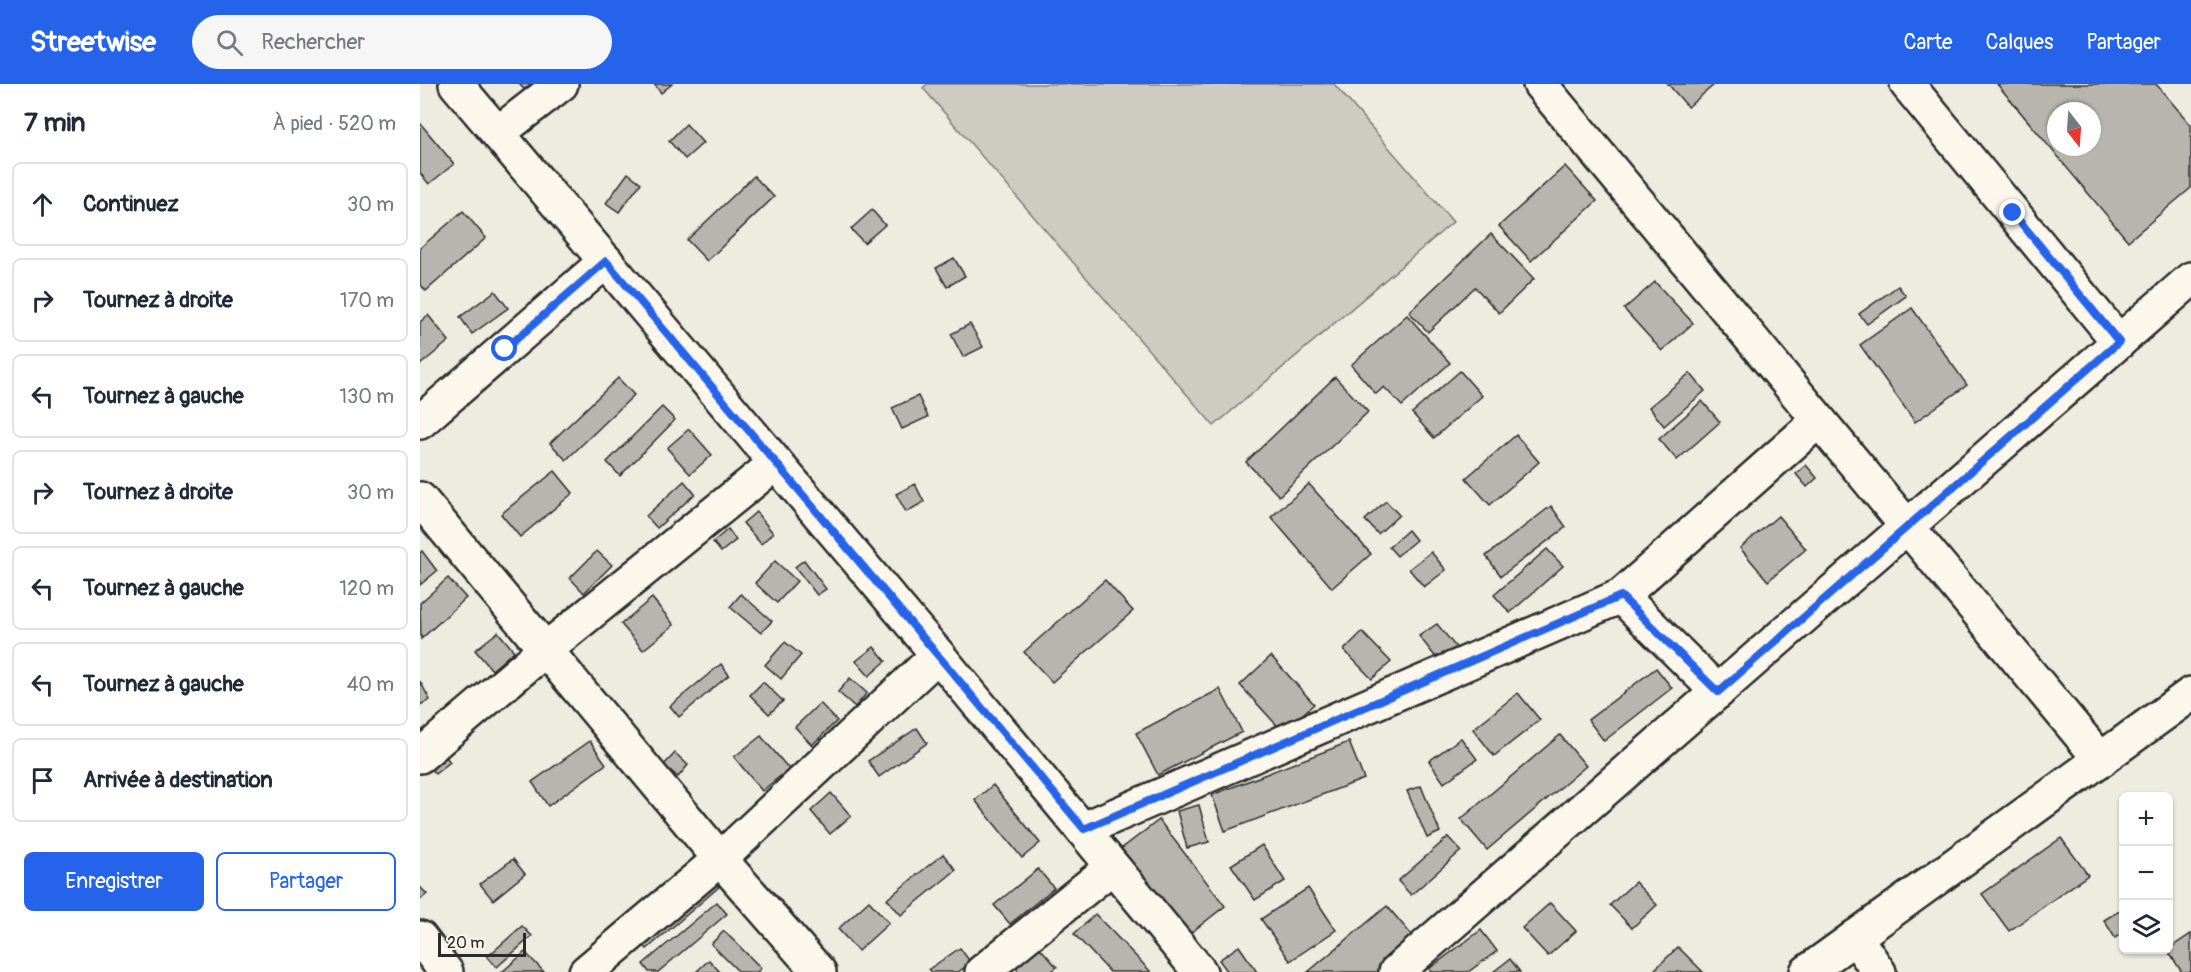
<!DOCTYPE html>
<html lang="fr">
<head>
<meta charset="utf-8">
<style>
  body { margin:0; font-family:Pangolin,sans-serif; background:#f6f6f7; color:#1f2937 }
  .controls { position:absolute; right:18px; bottom:18px; display:grid; overflow:hidden; border-radius:9px; box-shadow:0 2px 4px #0004 }
  .controls button { width:54px; height:54px; display:grid; place-items:center; padding:0; border:0; border-bottom:2px solid #e0e1e3; background:#fff; color:#1f2937; font:30px sans-serif }
  .compass { position:absolute; left:1627px; top:18px; width:54px; height:54px; border-radius:50%; background:#fff; box-shadow:0 2px 4px #0004; rotate:163deg }
  .scale { position:absolute; left:18px; bottom:15px; width:88px; box-sizing:border-box; padding-left:6px; border:3px solid #2b2b2b; border-top:0; font-size:16px; line-height:21px; white-space:nowrap; color:#2b2b2b; -webkit-text-stroke:4px #fbf7ec; paint-order:stroke }
  .stop { position:absolute; width:18px; height:18px; margin:-14px; border:4px solid #2563eb; border-radius:50%; background:#fff }
  .stop.end { background:#2563eb; border-color:#fff; box-shadow:0 2px 6px #0008 }
  .list { margin:0; padding:0; list-style:none }
  h2 { display:flex; justify-content:space-between; align-items:center; height:78px; margin:0; padding:0 24px; font-size:26px }
  h2 small { font-size:20px; font-weight:400; color:#747a83 }
  .list li { display:grid; grid-template-columns:39px 1fr auto; gap:18px; align-items:center; box-sizing:border-box; height:84px; margin:0 12px 12px; padding:0 12px; border:2px solid #e0e1e3; border-radius:9px }
  .list b { display:block; font-size:22px; white-space:nowrap }
  .list em { font-size:20px; font-style:normal; color:#747a83 }
  .actions { display:flex; gap:12px; padding:18px 24px }
  .actions a { flex:1; padding:14px 0; border:2px solid #2563eb; border-radius:9px; text-align:center; font-size:21px; color:#2563eb }
  .actions .main { background:#2563eb; color:#fff }
  .icon { flex:none; width:33px; height:33px; fill:none; stroke:currentColor; stroke-width:2; stroke-linecap:round; stroke-linejoin:round }
  .map { position:relative; flex:none; width:1771px; height:888px; overflow:hidden }
  header { display:flex; align-items:center; gap:36px; box-sizing:border-box; height:84px; padding:0 30px; background:#2563eb; color:#fff }
  header strong { font-size:28px }
  nav { display:flex; gap:33px; margin-inline-start:auto; font-size:21px }
  .search { width:420px; height:54px; background:#f6f6f7; display:flex; align-items:center; gap:15px; box-sizing:border-box; padding:0 21px; border-radius:33px; color:#747a83; font-size:22px }
  main { display:flex }
  aside { flex:1; background:#fff }
  .map>svg:first-child { display:block }
  .green { fill:#cecbc2; stroke:#7c7b76; stroke-width:1.5 }
  .building { fill:#b8b5ae; stroke:#2b2b2b; stroke-width:1.5; fill-rule:evenodd }
  .lines { fill:none; stroke-linecap:round; stroke-linejoin:round }
  .minor-casing { stroke:#2b2b2b; stroke-width:38 }
  .primary-casing { stroke:#2b2b2b; stroke-width:38 }
  .minor { stroke:#fbf7ec; stroke-width:33 }
  .primary { stroke:#fbf7ec; stroke-width:33 }
  .route { stroke:#2563eb; stroke-width:8 }
</style>
</head>
<body>
<header>
<strong>Streetwise</strong>
<div class="search"><svg class="icon" aria-label="search" viewBox="0 0 24 24"><circle cx="10" cy="10" r="6"/><path d="M15 15l6 6"/></svg>Rechercher</div>
<nav><a>Carte</a><a>Calques</a><a>Partager</a></nav>
</header>
<main>
<aside>
<h2>7 min<small>À pied · 520 m</small></h2>
<ul class="list">
<li><svg class="icon" aria-label="ahead" viewBox="0 0 24 24"><path d="M12 20V5M6 11l6-6 6 6"/></svg><div><b>Continuez</b></div><em>30 m</em></li>
<li><svg class="icon" aria-label="right" viewBox="0 0 24 24"><path d="M7 20v-9h11M14 6l5 5-5 5"/></svg><div><b>Tournez à droite</b></div><em>170 m</em></li>
<li><svg class="icon" aria-label="left" viewBox="0 0 24 24"><path d="M17 20v-9H6M10 6l-5 5 5 5"/></svg><div><b>Tournez à gauche</b></div><em>130 m</em></li>
<li><svg class="icon" aria-label="right" viewBox="0 0 24 24"><path d="M7 20v-9h11M14 6l5 5-5 5"/></svg><div><b>Tournez à droite</b></div><em>30 m</em></li>
<li><svg class="icon" aria-label="left" viewBox="0 0 24 24"><path d="M17 20v-9H6M10 6l-5 5 5 5"/></svg><div><b>Tournez à gauche</b></div><em>120 m</em></li>
<li><svg class="icon" aria-label="left" viewBox="0 0 24 24"><path d="M17 20v-9H6M10 6l-5 5 5 5"/></svg><div><b>Tournez à gauche</b></div><em>40 m</em></li>
<li><svg class="icon" aria-label="arrive" viewBox="0 0 24 24"><path d="M6 21V4h12l-3 4 3 4H6"/></svg><div><b>Arrivée à destination</b></div></li>
</ul>
<div class="actions"><a class="main">Enregistrer</a><a>Partager</a></div>
</aside>
<div class="map">
<svg width="1771" height="888" viewBox="0 0 1771 888">
  <rect width="100%" height="100%" fill="#eeebe0"/>
  <filter id="ink" filterUnits="userSpaceOnUse"><feTurbulence type="fractalNoise" baseFrequency=".0167" numOctaves="2"/><feDisplacementMap in="SourceGraphic" scale="12" xChannelSelector="R" yChannelSelector="G"/><feConvolveMatrix kernelMatrix="1 2 1 2 8 2 1 2 1" color-interpolation-filters="sRGB"/></filter>
  <g filter="url(#ink)">
    <polygon class="green" points="507,0 914,0 1033,138 794,342 503,4"/>
    <g class="building">
      <polygon points="99,0 123,0 110,11"/>
      <polygon points="234,0 252,0 241,9"/>
      <polygon points="1248,0 1295,0 1268,23"/>
      <path d="M1577,0H1736L1771,41V104L1708,157ZM1636,27H1672V63H1636Z"/>
      <polygon points="0,39 34,80 9,100 0,89"/>
      <polygon points="266,40 283,59 265,75 249,57"/>
      <polygon points="1145,82 1177,117 1111,177 1079,142"/>
      <polygon points="208,89 221,99 199,128 186,119"/>
      <polygon points="334,92 354,113 287,177 267,156"/>
      <polygon points="452,126 465,141 444,159 431,145"/>
      <polygon points="43,127 66,154 6,207 0,200 0,164"/>
      <polygon points="1071,150 1114,195 1079,229 1055,203 1008,248 989,228"/>
      <polygon points="534,174 545,192 527,203 516,184"/>
      <polygon points="1235,198 1273,239 1242,267 1204,225"/>
      <polygon points="1478,202 1486,212 1447,240 1439,230"/>
      <polygon points="75,207 88,224 52,250 40,233"/>
      <polygon points="1492,224 1547,301 1495,338 1440,261"/>
      <polygon points="8,231 29,257 0,281 0,238"/>
      <polygon points="987,231 1030,279 982,322 964,303 956,310 931,281"/>
      <polygon points="550,240 563,263 543,273 531,250"/>
      <polygon points="1040,287 1062,312 1014,354 992,329"/>
      <polygon points="1270,289 1285,307 1244,342 1229,323"/>
      <polygon points="915,293 948,328 859,412 826,378"/>
      <polygon points="198,294 214,311 146,376 130,359"/>
      <polygon points="498,312 508,333 482,345 472,324"/>
      <polygon points="1282,317 1300,338 1257,376 1239,355"/>
      <polygon points="242,323 255,336 200,392 187,378"/>
      <polygon points="269,345 292,371 270,390 247,364"/>
      <polygon points="1096,351 1119,378 1070,421 1046,394"/>
      <polygon points="1386,381 1397,394 1387,403 1376,390"/>
      <polygon points="135,387 153,409 100,453 81,430"/>
      <polygon points="264,397 275,410 237,444 226,432"/>
      <polygon points="495,400 504,418 486,428 476,410"/>
      <polygon points="889,400 951,470 912,504 851,433"/>
      <polygon points="966,417 979,431 958,450 945,436"/>
      <polygon points="1131,422 1146,443 1081,492 1066,472"/>
      <polygon points="336,428 353,449 341,460 323,439"/>
      <polygon points="1358,432 1386,465 1348,497 1320,464"/>
      <polygon points="308,445 316,456 301,468 293,458"/>
      <polygon points="988,446 996,456 977,472 969,463"/>
      <polygon points="1127,465 1143,482 1090,529 1074,511"/>
      <polygon points="2,467 17,487 0,501 0,469"/>
      <polygon points="177,467 192,481 164,509 150,494"/>
      <polygon points="1011,468 1026,486 1004,503 989,485"/>
      <polygon points="384,476 406,505 397,511 375,483"/>
      <polygon points="355,477 377,497 357,519 335,499"/>
      <polygon points="28,494 46,514 1,555 0,519"/>
      <polygon points="685,496 713,527 632,598 604,568"/>
      <polygon points="321,510 352,537 341,549 310,523"/>
      <polygon points="232,514 254,541 223,566 201,540"/>
      <polygon points="1017,540 1039,567 1021,580 999,552"/>
      <polygon points="78,548 94,567 72,586 55,566"/>
      <polygon points="942,548 971,578 952,595 924,566"/>
      <polygon points="365,558 381,571 361,595 345,581"/>
      <polygon points="454,563 466,577 449,592 436,577"/>
      <polygon points="851,572 894,620 863,648 820,601"/>
      <polygon points="301,580 309,591 259,633 250,622"/>
      <polygon points="1236,584 1252,604 1184,657 1168,636"/>
      <polygon points="430,594 447,609 435,623 418,608"/>
      <polygon points="0,597 10,616 0,621"/>
      <polygon points="343,598 363,617 349,630 330,611"/>
      <polygon points="800,605 822,648 738,691 716,649"/>
      <polygon points="1098,609 1120,636 1074,672 1053,645"/>
      <polygon points="400,619 417,637 392,661 375,643"/>
      <polygon points="497,644 507,659 459,693 448,677"/>
      <polygon points="1140,651 1166,682 1067,766 1041,735"/>
      <polygon points="341,652 369,685 342,707 314,673"/>
      <polygon points="1041,654 1057,675 1024,699 1009,677"/>
      <polygon points="170,657 186,680 128,722 112,698"/>
      <polygon points="929,658 944,695 805,747 792,711"/>
      <polygon points="21,666 30,678 15,690 5,678"/>
      <polygon points="255,669 268,681 258,693 244,681"/>
      <polygon points="573,701 620,759 602,774 555,716"/>
      <polygon points="1001,702 1020,748 1007,754 987,707"/>
      <polygon points="411,709 431,732 410,750 391,727"/>
      <polygon points="779,721 789,758 767,764 757,727"/>
      <polygon points="739,736 805,822 768,851 701,765"/>
      <polygon points="1028,753 1041,767 991,811 978,797"/>
      <polygon points="1641,754 1668,791 1589,847 1562,810"/>
      <polygon points="842,761 865,797 835,816 811,781"/>
      <polygon points="523,770 536,786 481,831 467,815"/>
      <polygon points="93,775 105,790 73,816 60,800"/>
      <polygon points="618,785 634,804 590,840 574,821"/>
      <polygon points="289,791 299,803 227,865 216,853"/>
      <polygon points="1215,798 1237,821 1212,844 1190,821"/>
      <polygon points="0,803 7,810 0,816"/>
      <polygon points="888,804 916,846 870,877 841,835"/>
      <polygon points="449,817 469,839 438,867 418,845"/>
      <polygon points="297,818 307,830 238,888 229,888 223,880"/>
      <polygon points="1130,819 1156,847 1128,872 1102,844"/>
      <polygon points="967,822 1000,861 968,888 888,888"/>
      <polygon points="1704,824 1704,848 1695,854 1684,836"/>
      <polygon points="675,830 731,888 690,888 654,850"/>
      <polygon points="102,842 112,852 77,883 67,873"/>
      <polygon points="1061,846 1077,867 1048,888 1011,888 1009,885"/>
      <polygon points="304,847 341,884 337,888 319,888 291,860"/>
      <polygon points="1771,850 1771,888 1762,888 1747,866"/>
      <polygon points="819,862 837,888 808,888 799,876"/>
      <polygon points="1258,863 1283,888 1232,888"/>
      <polygon points="540,864 551,879 538,888 512,888 509,885"/>
      <polygon points="620,864 637,883 631,888 599,888 596,884"/>
      <polygon points="105,868 124,888 82,888"/>
      <polygon points="1090,875 1100,888 1073,888"/>
      <polygon points="289,876 300,888 276,888"/>
    </g>
    <g class="lines">
      <g class="minor-casing">
        <g id="minor">
          <polyline points="1120,0 1681,676"/>
          <polyline points="1487,0 1699,258"/>
          <polyline points="78,49 141,0"/>
          <polyline points="0,338 186,177"/>
          <polyline points="0,415 300,775 399,888"/>
          <polyline points="1201,512 1298,608"/>
          <polyline points="0,672 126,565 356,379"/>
          <polyline points="664,745 1201,512 1398,337"/>
          <polyline points="1435,853 1459,888"/>
          <polyline points="0,854 26,888"/>
          <polyline points="166,888 300,775 518,571"/>
          <polyline points="562,888 692,783"/>
          <polyline points="976,888 1771,195"/>
          <polyline points="1387,888 1771,610"/>
        </g>
      </g>
      <g class="primary-casing">
        <polyline id="primary" points="36,0 518,571 780,888"/>
      </g>
      <use href="#minor" class="minor"/>
      <use href="#primary" class="primary"/>
    </g>
  </g>
  <g class="lines" filter="url(#ink)">
    <polyline class="route" points="85,265 186,177 664,745 1201,512 1298,608 1699,258 1593,129"/>
  </g>
</svg>
<div class="controls">
<button>+</button>
<button>−</button>
<button><svg class="icon" aria-label="layers" viewBox="0 0 24 24"><path d="M12 4l9 5-9 5-9-5zM3 14l9 5 9-5"/></svg></button>
</div>
<svg class="compass" viewBox="-18 -18 36 36"><path d="M0-13l5 13h-10z" fill="#e53935"/><path d="M0 13l5-13h-10z" fill="#747a83"/></svg>
<div class="scale">20 m</div>
<div class="stop" style="left:85px;top:265px"></div>
<div class="stop end" style="left:1593px;top:129px"></div>
</div>
</main>
</body>
</html>
